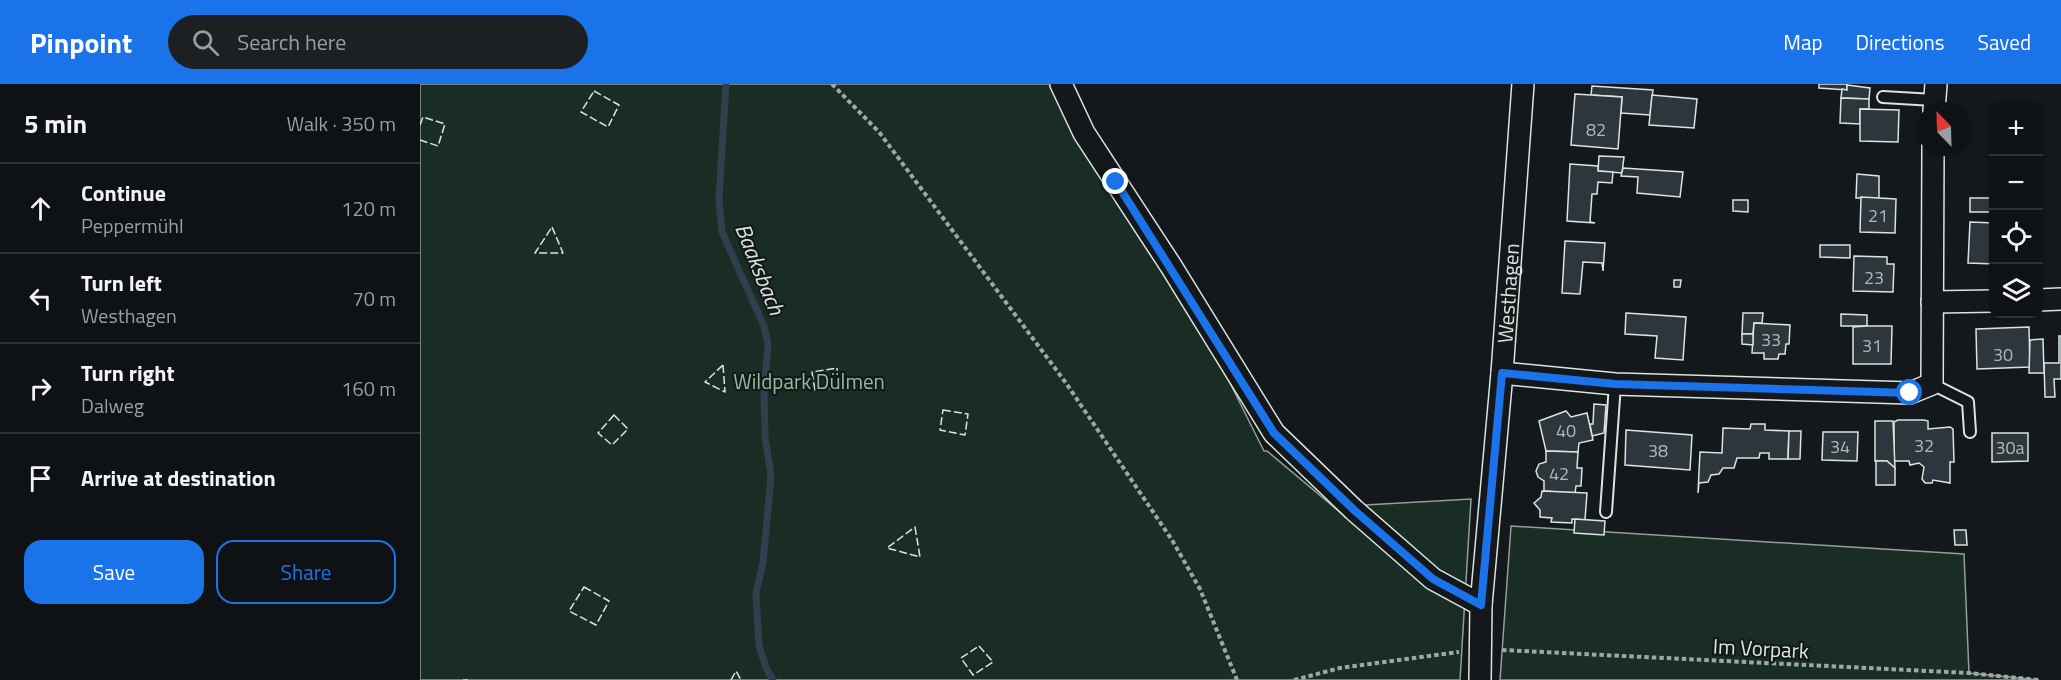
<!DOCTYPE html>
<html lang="en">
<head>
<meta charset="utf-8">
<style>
  body { margin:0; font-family:"Titillium Web",sans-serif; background:#1d2022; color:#f1f3f6 }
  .controls { position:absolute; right:18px; top:18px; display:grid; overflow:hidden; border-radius:12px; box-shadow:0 2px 4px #0004 }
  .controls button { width:54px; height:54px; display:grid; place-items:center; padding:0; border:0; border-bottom:2px solid #2f3234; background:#0f1215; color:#f1f3f6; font:30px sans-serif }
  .compass { position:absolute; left:1497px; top:18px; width:54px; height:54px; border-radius:50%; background:#0f1215; box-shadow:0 2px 4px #0004; rotate:337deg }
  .stop { position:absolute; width:18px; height:18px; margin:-14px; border:4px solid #1a73e8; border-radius:50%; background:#fff }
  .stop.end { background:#1a73e8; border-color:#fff; box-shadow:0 2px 6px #0008 }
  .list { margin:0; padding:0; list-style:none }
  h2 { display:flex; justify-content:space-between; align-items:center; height:78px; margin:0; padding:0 24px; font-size:26px }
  h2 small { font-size:20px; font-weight:400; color:#9b9ea0 }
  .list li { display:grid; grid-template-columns:39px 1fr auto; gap:18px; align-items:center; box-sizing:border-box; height:90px; padding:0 24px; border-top:2px solid #2f3234 }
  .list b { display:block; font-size:22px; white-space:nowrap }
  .list p { margin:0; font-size:20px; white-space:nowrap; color:#9b9ea0 }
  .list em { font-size:20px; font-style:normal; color:#9b9ea0 }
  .actions { display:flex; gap:12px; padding:18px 24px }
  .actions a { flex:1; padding:14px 0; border:2px solid #1a73e8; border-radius:18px; text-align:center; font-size:21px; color:#1a73e8 }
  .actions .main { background:#1a73e8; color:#fff }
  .icon { flex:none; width:33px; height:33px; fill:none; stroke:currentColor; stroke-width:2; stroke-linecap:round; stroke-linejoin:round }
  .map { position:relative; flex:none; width:1641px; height:596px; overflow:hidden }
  header { display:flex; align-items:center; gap:36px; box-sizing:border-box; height:84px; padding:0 30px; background:#1a73e8; color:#fff }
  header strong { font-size:28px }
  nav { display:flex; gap:33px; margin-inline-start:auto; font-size:21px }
  .search { width:420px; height:54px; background:#1d2022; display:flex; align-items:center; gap:15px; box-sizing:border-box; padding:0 21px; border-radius:33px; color:#9b9ea0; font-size:22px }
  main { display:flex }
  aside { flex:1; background:#0f1215 }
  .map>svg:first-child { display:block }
  .green { fill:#1a2d24; stroke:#939e99; stroke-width:1.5 }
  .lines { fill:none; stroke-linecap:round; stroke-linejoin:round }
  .stream { stroke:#2f3f4d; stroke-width:7 }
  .building { fill:#2c363c; stroke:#d8e6dc; stroke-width:1.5 }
  .service-casing { stroke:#d8e6dc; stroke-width:14 }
  .minor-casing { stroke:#d8e6dc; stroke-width:24 }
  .path { stroke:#9da8a2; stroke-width:4; stroke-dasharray:4.5 3; stroke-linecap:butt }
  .service { stroke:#14181c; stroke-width:10 }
  .minor { stroke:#14181c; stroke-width:21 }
  .fence { stroke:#d8e6dc; stroke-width:1.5; stroke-dasharray:8 3; stroke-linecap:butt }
  .route { stroke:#1a73e8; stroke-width:8 }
  .labels { text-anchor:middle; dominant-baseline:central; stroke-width:4.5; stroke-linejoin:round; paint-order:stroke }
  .number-label { font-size:18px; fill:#adbab4 }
  .street-label { font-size:21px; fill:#d8e6dc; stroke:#14181c }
  .park-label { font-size:21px; fill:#8ac095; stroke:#14181c }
  .water-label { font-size:22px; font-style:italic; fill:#d8e6dc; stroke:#14181c }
</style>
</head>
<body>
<header>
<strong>Pinpoint</strong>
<div class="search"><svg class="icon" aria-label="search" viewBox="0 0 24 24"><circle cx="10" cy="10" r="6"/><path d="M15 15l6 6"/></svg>Search here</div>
<nav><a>Map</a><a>Directions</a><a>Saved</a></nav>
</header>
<main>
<aside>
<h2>5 min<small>Walk · 350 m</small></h2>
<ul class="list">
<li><svg class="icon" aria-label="ahead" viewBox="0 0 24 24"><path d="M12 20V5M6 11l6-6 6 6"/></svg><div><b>Continue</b><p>Peppermühl</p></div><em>120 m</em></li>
<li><svg class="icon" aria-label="left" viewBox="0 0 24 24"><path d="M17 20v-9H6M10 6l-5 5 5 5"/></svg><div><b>Turn left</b><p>Westhagen</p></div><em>70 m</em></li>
<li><svg class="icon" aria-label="right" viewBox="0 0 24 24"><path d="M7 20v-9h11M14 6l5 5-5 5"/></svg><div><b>Turn right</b><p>Dalweg</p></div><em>160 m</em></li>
<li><svg class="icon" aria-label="arrive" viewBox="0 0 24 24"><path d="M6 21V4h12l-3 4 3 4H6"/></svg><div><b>Arrive at destination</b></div></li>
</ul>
<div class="actions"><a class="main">Save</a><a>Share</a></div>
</aside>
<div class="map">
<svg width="1641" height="596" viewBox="0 0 1641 596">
  <rect width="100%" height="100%" fill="#14181c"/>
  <g class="green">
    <polygon points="0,0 637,0 807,293 844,367 847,367 921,429 945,421 1051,415 1040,596 0,596"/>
    <polygon points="1091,442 1544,470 1549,589 1619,596 1080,596"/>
  </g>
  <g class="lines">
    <polyline class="stream" points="306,0 299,116 302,148 344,242 348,262 344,306 345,352 351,392 343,479 336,509 339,561 346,584 353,596"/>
  </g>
  <g class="building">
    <polygon points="1399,0 1427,0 1427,6 1399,4"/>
    <polygon points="1427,1 1450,4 1449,15 1421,14 1422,5 1427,6"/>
    <polygon points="1172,2 1233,6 1230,31 1201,29 1202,13 1171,11"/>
    <polygon points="1155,10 1202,13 1198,65 1151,61"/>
    <polygon points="1232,11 1277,15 1274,44 1229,41"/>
    <polygon points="1421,14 1449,15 1449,25 1440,25 1440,40 1420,39"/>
    <polygon points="1440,25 1479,26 1478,58 1440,57"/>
    <polygon points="1179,72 1204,73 1202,89 1178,87"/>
    <polygon points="1150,80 1178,82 1178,87 1193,88 1192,99 1178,98 1177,110 1172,110 1170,138 1175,139 1147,137"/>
    <polygon points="1203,84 1263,88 1260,113 1217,109 1218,93 1201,92"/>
    <polygon points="1437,90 1459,92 1459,114 1436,114"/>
    <polygon points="1441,113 1476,115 1475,149 1440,148"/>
    <rect x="1550" y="114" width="24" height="14"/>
    <polygon points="1313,116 1328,116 1328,128 1313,127"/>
    <polygon points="1550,138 1574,139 1574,180 1548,179"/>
    <polygon points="1145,157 1185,159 1183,187 1182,179 1163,178 1160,210 1142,209"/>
    <polygon points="1400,161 1430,161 1430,174 1400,173"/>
    <polygon points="1434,172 1467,173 1467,180 1474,180 1473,208 1433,207"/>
    <polygon points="1254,196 1261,196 1260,203 1254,203"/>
    <polygon points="1206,229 1266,233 1263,276 1235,274 1237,252 1205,250"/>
    <polygon points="1323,229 1343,229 1342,239 1334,239 1333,250 1322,250"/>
    <polygon points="1421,230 1447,231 1447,242 1421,242"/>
    <polygon points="1334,239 1370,241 1369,260 1366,260 1365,270 1359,270 1358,275 1344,275 1344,269 1332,269"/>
    <polygon points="1447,242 1472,242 1471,280 1433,280 1433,243"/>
    <polygon points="1609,243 1610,283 1557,285 1556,245"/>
    <polygon points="1322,250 1333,250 1333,261 1322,260"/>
    <polygon points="1639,252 1641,252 1641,295 1634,295 1635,313 1625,313 1624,279 1639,279"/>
    <polygon points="1623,255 1624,289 1609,289 1610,256"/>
    <polygon points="1174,320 1186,321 1184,349 1172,352 1170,340 1173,340"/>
    <polygon points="1146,327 1151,333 1167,329 1173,356 1159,359 1158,368 1126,367 1119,337"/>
    <polygon points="1478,336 1504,336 1508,337 1508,345 1530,343 1533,345 1534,378 1530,378 1530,399 1513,396 1512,399 1505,399 1502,395 1504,383 1499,379 1490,381 1489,377 1474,377 1474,338"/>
    <polygon points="1455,337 1473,337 1475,384 1467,377 1455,377"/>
    <polygon points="1331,340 1345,340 1345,346 1369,347 1368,375 1349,375 1349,369 1340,369 1339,374 1317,374 1314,384 1303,384 1299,390 1291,391 1288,398 1279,399 1278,409 1280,368 1302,369 1303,344 1330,345"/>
    <polygon points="1206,346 1272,351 1270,386 1205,381"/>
    <polygon points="1369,347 1381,347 1380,375 1368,375"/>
    <polygon points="1403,348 1438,348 1437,377 1402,376"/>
    <polygon points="1572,349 1608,349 1608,377 1572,378"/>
    <polygon points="1126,367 1158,368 1157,384 1162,384 1161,402 1156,402 1155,409 1124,407 1124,397 1118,393 1116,387 1119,380 1126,378"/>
    <polygon points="1456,377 1467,377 1475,384 1475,401 1456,401"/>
    <polygon points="1122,407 1167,409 1165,436 1152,435 1152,439 1131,438 1132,434 1120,433 1120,426 1114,419 1121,413"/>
    <polygon points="1155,435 1185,437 1184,451 1154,449"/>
    <polygon points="1534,446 1546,446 1547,461 1535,461"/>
  </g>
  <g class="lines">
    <g class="service-casing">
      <g id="service">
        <polyline points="1463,13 1514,16"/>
        <polyline points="1512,300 1548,318 1550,348"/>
        <polyline points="1186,428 1195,300"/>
      </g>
    </g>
    <g class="minor-casing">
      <g id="minor">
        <polyline points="641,0 664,49 751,182 854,349 934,426 1013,495 1061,521"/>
        <polyline points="1514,27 1516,0"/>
        <polyline points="1618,216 1641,215"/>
        <polyline points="1512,218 1574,217"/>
        <polyline points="1082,289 1195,300 1490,309 1512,300 1513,63"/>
        <path id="s1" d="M1060,596L1061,521L1082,289L1103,0"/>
      </g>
    </g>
    <g class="path">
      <polyline points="412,0 459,48 646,299 752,456 780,505 817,596"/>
      <polyline points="1082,566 1549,589 1619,596"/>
      <polyline points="874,596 920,584 1039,568"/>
    </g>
    <use href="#service" class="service"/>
    <use href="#minor" class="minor"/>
    <g class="fence">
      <polygon points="174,7 199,21 188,43 161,28"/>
      <polyline points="0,41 3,33 25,40 18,62 0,56"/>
      <polygon points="132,143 143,169 115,169"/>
      <polygon points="303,281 305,308 285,298"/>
      <polygon points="417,284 419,304 395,306 392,288"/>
      <polygon points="523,326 548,330 545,351 520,346"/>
      <polygon points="194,331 208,345 192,361 178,349"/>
      <polygon points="495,443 500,473 467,464"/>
      <polygon points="164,503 189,517 176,541 149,527"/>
      <polygon points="559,562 573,578 553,591 541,574"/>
      <polyline points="43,596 48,596"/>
      <polyline points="311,596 316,587 321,596"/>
    </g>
  </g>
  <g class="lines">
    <polyline class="route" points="696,98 854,349 934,426 1013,495 1061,521 1082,289 1195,300 1490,309"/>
  </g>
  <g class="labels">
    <g class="number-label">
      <text x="1176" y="45">82</text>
      <text x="1458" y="131">21</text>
      <text x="1454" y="193">23</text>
      <text x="1351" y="255">33</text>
      <text x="1452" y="261">31</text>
      <text x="1583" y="270">30</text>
      <text x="1146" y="346">40</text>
      <text x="1504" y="361">32</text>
      <text x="1420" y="362">34</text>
      <text x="1590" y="363">30a</text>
      <text x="1238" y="366">38</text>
      <text x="1139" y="389">42</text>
    </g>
    <g class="street-label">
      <text stroke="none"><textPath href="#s1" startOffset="388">Westhagen</textPath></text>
      <text transform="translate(1341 564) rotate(3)">Im Vorpark</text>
    </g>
    <g class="park-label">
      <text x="389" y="297">Wildpark Dülmen</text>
    </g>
    <g class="water-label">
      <text transform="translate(340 185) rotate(68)">Baaksbach</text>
    </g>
  </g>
</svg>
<div class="controls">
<button>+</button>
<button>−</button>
<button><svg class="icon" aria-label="locate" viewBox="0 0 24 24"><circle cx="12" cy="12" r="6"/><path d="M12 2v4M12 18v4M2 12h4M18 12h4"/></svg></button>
<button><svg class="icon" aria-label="layers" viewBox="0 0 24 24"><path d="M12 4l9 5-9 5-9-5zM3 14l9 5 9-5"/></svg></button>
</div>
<svg class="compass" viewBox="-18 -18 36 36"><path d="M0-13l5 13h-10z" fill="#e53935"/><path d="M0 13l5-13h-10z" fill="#9b9ea0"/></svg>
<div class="stop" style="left:1490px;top:309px"></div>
<div class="stop end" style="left:696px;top:98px"></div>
</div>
</main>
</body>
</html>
